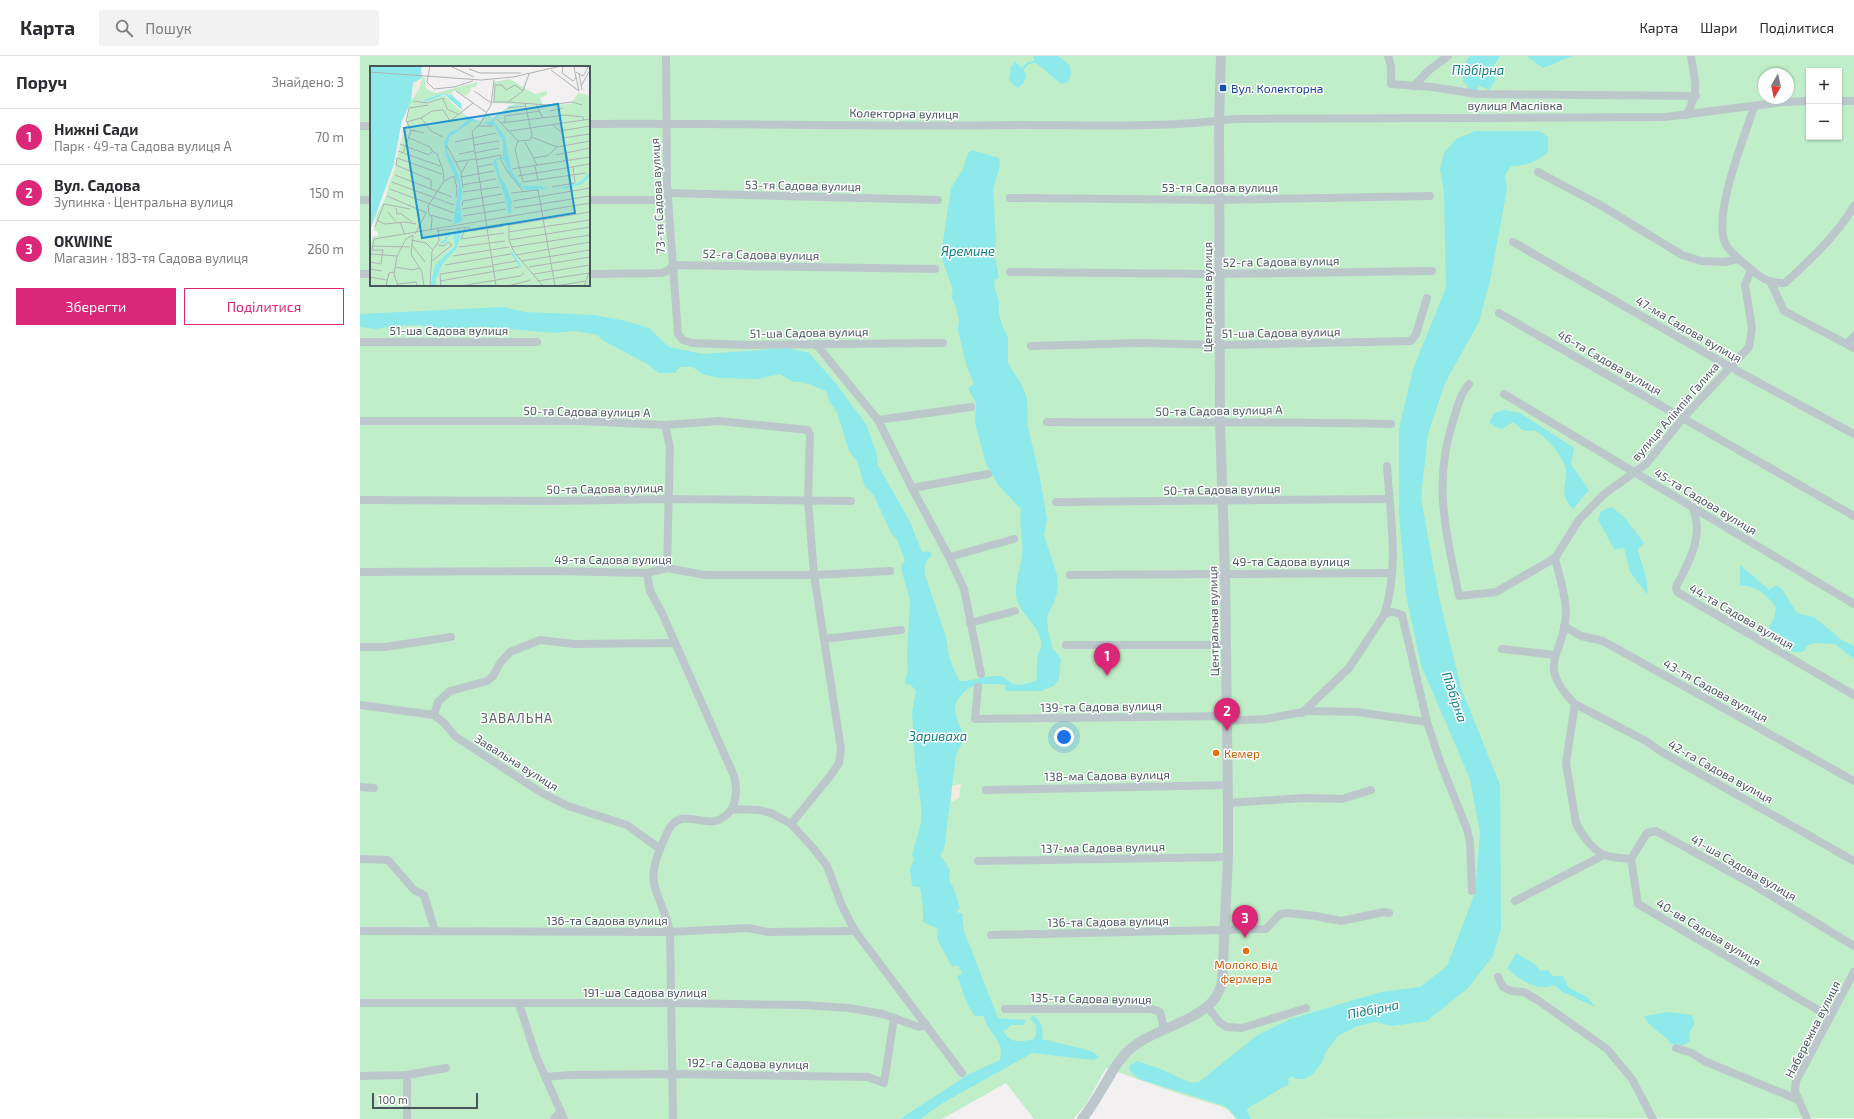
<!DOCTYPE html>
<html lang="uk">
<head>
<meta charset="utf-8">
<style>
  body { margin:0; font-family:"Exo 2",sans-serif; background:#f2f2f3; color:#2b2b33 }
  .controls { position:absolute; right:12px; top:12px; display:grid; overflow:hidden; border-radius:0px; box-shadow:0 1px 3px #0004 }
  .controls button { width:36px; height:36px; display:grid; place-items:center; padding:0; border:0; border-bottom:1px solid #e1e1e2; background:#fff; color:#2b2b33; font:20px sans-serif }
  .compass { position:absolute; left:1398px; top:12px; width:36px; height:36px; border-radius:50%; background:#fff; box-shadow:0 1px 3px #0004; rotate:189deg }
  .scale { position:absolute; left:12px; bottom:10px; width:106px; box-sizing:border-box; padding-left:4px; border:2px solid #48575d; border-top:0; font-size:11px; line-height:14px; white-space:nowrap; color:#48575d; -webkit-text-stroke:3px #fff; paint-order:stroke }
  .you { position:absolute; left:704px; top:681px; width:14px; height:14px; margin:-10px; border:3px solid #fff; border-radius:50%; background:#1a73e8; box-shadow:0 0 0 6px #1a73e833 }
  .badge { display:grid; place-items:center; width:26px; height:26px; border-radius:50%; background:#db2777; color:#fff; font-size:13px; font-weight:700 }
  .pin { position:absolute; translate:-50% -33px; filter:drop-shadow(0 1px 2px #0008) }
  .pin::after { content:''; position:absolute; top:21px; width:14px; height:12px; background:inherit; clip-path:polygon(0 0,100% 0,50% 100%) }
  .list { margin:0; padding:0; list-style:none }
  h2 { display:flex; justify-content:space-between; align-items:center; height:52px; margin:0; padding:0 16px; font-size:17px }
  h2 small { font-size:13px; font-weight:400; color:#7c7c81 }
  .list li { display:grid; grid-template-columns:26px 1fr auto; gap:12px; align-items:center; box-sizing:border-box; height:56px; padding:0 16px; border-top:1px solid #e1e1e2 }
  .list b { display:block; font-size:15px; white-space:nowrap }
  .list p { margin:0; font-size:13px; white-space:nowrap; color:#7c7c81 }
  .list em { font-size:13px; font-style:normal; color:#7c7c81 }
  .actions { display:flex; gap:8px; padding:12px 16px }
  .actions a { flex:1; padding:9px 0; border:1px solid #db2777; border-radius:0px; text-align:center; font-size:14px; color:#db2777 }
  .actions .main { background:#db2777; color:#fff }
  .icon { flex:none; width:22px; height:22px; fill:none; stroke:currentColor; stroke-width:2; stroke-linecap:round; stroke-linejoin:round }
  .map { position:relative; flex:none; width:1494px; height:1063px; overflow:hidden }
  header { display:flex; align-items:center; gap:24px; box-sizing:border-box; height:56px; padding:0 20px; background:#fff; border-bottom:1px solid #e1e1e2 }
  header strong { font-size:19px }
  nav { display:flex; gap:22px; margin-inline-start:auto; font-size:14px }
  .search { width:280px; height:36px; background:#f2f2f3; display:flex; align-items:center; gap:10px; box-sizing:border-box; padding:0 14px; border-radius:0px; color:#7c7c81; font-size:15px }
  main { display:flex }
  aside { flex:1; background:#fff }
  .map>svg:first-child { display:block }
  .green { fill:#c0eec8; fill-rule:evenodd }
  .sand { fill:#f3eae1 }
  .water { fill:#8ee9ea }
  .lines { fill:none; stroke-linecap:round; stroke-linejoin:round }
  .stream { stroke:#8ee9ea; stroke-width:2 }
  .minor { stroke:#bcc7cc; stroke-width:8 }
  .tertiary { stroke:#bcc7cc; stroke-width:10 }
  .transit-dot { fill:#1a4fb4; stroke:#fff; stroke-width:1.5 }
  .food-dot { fill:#e8710a; stroke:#fff; stroke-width:1.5 }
  .labels { text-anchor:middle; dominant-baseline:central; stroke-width:3; stroke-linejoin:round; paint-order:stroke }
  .transit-label { font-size:12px; fill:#164399; stroke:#fff; text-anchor:start }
  .street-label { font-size:12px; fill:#48575d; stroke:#fff }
  .food-label { font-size:12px; fill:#c56008; stroke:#fff; text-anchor:start }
  .water-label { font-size:13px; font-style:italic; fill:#108182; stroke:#fff }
  .neighbourhood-label { font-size:13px; letter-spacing:1px; fill:#5c6264; stroke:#fff }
  .inset-river { fill:none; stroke:#8ee9ea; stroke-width:2 }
  .inset-road { fill:none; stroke:#aeb3b5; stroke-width:1 }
  .view { fill:#2292d0; fill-opacity:0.15; stroke:#2292d0; stroke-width:2 }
  .inset-edge { fill:none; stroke:#48575d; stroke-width:2 }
</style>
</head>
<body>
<header>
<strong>Карта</strong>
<div class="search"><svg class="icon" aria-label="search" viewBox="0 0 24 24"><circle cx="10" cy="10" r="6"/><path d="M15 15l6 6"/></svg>Пошук</div>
<nav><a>Карта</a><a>Шари</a><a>Поділитися</a></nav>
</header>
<main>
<aside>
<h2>Поруч<small>Знайдено: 3</small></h2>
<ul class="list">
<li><span class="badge">1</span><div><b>Нижні Сади</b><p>Парк · 49-та Садова вулиця А</p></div><em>70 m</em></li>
<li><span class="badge">2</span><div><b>Вул. Садова</b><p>Зупинка · Центральна вулиця</p></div><em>150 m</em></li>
<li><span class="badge">3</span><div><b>OKWINE</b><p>Магазин · 183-тя Садова вулиця</p></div><em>260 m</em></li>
</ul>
<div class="actions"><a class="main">Зберегти</a><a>Поділитися</a></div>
</aside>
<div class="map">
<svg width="1494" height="1063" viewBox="0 0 1494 1063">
  <rect width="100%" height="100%" fill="#f2f0f0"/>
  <path class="green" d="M0,0H1494V1062L876,1063L868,1054L860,1050L817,1037L746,1012L726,1048L713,1063H674L646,1027L582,1063H0ZM11,11H229V229H11ZM1449,15H1479V81H1449ZM1404,18H1428V42H1404Z"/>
  <polygon class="sand" points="601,728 599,742 591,746 592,730"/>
  <g class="water">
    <polygon points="673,0 698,0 710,9 711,19 708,26 701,28 675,6"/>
    <polygon points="1109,0 1140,0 1134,9 1135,24 1129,34 1118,29 1119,36 1108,35 1107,29 1103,26 1103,12"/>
    <polygon points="1167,0 1212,0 1183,12"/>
    <path d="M655,6C666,15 671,21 658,32L649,25L651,11Z"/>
    <path d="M1115,75H1179L1188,81V96C1176,106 1166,110 1151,110L1145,119L1147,133L1130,225L1119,266L1085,327L1068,378L1061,442L1079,541L1101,632L1140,729L1141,872L1133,900L1108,932L1067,965L1032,970L1015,966L997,970L978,980L967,994L961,1008L953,1018L944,1023H935L933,1020L928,1023L929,1028L888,1052L887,1055L891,1063H877L869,1053L862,1049L779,1023L769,1014L770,1009L777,1005L801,1013L831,1027L839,1026L896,980L930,963L1021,936L1060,931L1087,910L1115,837L1120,777L1110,723L1061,609L1046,539L1039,458V373L1053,313L1086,232L1084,137L1080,113L1084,97L1096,83Z"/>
    <path d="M612,94L639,102L640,110L633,133L636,182L635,200L639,222L635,224L634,230L639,245V258L642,269L648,282V307L663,331L667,343L668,371L680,422L687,463L684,479L697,519L698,531L696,541L687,561L688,573L692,591L701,603L699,623L694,630L681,635H646L645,629C629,627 610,625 600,641C597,645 594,649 595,655C600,677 609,676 596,699L584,794L580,798L590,814L589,824C595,832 597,843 600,853H597L598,857H602L604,875L638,962L666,964L663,969H651L647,973L643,974C649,988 661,986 674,983L676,978V970L670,962L673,959C681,965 684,972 682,983L723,993L733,996L739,1001L733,1004L672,997L583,1047L560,1063H540L609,1018L640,1004C645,983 628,979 624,960H615C606,949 603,934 597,920L602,918L598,909L592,911L577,883L578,873L563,866V853L560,831L552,830L550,813L554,803L552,799L561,767V749L555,705L552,656L556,635L551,629L546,628L545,624L548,615L547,596L550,547C549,534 542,522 541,509L545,505L537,483L532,479L513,438L505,431L497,405L489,395L477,356L469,345L466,335L443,326H433L420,318L399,323L359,322L342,318L333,311H320L315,317H299L287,308L244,285L237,279L215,275L195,277L123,271L80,273L58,269L35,270L15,273L0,271V258L143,251L165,256L234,259L266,265L289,272L309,291L343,298L428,292L449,297L473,324L506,368L516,396L518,409L550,466L562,496L569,495L572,499C565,505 564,510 565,519L586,581L589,601L599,625C613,625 627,619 640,620C646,621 648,625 653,628C659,630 671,627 677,624C676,616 677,608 678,599C679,594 683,592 681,585C678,568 662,560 657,544C653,532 661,511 662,499C664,484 658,468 661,453L639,430L626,408L615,367L616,347L608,332L614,328L606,308L598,274L599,264L595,248L591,240L593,235L581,199L591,132L603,113L608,97Z"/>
    <path d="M1144,354L1160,357L1214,392L1211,408L1229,434L1213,453C1196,436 1210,425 1205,410C1202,400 1185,379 1175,375C1173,374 1169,375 1166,375C1162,374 1157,369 1153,366L1142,373L1135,371L1129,366L1134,357Z"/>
    <path d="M1252,451L1265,462L1284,487L1278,494C1281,508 1290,526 1287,538L1270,516L1264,492L1254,493L1238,464L1241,455Z"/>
    <path d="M1380,509L1409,534L1416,529L1422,533L1437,557L1454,561L1483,585L1494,590V603L1475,588L1454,587L1448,589L1443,596H1433L1411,580L1409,571L1414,562L1416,551C1404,537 1399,531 1380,529Z"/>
    <path d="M1156,897L1173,907L1181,915L1188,914L1193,920H1203L1208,931L1227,941L1235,951L1201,935L1194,929C1177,936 1161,924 1147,913Z"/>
    <path d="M1309,956L1332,959L1334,968L1329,977L1330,985L1324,989L1311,988C1304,977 1289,972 1284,960Z"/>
  </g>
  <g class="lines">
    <polyline class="stream" points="663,13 668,7 675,6"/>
    <g class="minor">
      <polyline points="306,0 307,129 318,278 323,284 332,287 388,289 583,287"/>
      <polyline points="1028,0 1031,10 1031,28 1072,31 1117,38 1336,40"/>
      <polyline points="1054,30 1068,15 1088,0"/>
      <polyline points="1479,45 1494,45"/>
      <path d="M1394,51C1385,80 1351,161 1366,189C1371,197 1380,204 1387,210C1401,222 1407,227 1425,227C1450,204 1477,179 1494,150"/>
      <path d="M1326,59C1340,35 1335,26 1331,0"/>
      <path d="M229,68C374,67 519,71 664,69C733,69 805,72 874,63L1305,61L1423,46L1449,45"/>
      <polyline points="0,70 11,70"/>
      <polyline points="1178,116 1242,150 1322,199 1341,205 1364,206 1378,203"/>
      <polyline points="308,137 578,144"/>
      <polyline points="650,142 856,144 1070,140"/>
      <polyline points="0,144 11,144"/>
      <polyline points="229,144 308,144"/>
      <polyline points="1153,186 1370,311 1494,378"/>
      <path d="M1391,214L1385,229L1392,272L1389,291L1323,362L1286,408L1243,439L1219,464L1195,502C1199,520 1206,539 1206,557C1205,600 1174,607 1215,648L1206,707L1216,767C1221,778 1234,796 1245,799C1253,802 1262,802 1271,803L1278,848L1470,961"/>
      <polyline points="650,216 856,218 1072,215"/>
      <polyline points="0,218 11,218"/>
      <polyline points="229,218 302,217 309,214 313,209 575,213"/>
      <polyline points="1411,227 1424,255 1494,292"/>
      <polyline points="1139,257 1494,460"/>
      <polyline points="0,286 177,286"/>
      <polyline points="456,288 518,364 552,432 589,501 604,533 621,618"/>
      <polyline points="1487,288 1494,280"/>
      <polyline points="671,290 780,287 860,289 1051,285 1056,278 1067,242"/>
      <path d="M1109,328C1100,338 1098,350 1094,362C1072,427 1086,475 1099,540L1136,536L1195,502"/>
      <polyline points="1144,338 1494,548"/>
      <polyline points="518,364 611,351"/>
      <polyline points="0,365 219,365 305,369 359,365 448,374 450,379 448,445 454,519 481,693 479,707 471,719 431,768"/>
      <path d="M687,366C802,367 916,365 1031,368"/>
      <polyline points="305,369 310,391 307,512"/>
      <polyline points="552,432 628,418"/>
      <polyline points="0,444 193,445 308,443 491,445"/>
      <polyline points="696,446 1029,443"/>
      <path d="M1331,449C1346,477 1329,506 1316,531L1317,536L1494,639"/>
      <polyline points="589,501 654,483"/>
      <polyline points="0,516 192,515 287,517 307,512 345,519 454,519 530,515"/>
      <path d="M287,517L290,535L302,557L374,720C377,732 377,741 372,753"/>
      <polyline points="710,519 1032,517"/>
      <path d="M1024,559C1031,554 1034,556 1042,559L1067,666L1081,708L1107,773L1110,786L1112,835"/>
      <polyline points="610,567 655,555"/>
      <polyline points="1204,570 1221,580 1243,585 1494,725"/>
      <polyline points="464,583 541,574"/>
      <polyline points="706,589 866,589"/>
      <polyline points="0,591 25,591 91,581"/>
      <polyline points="1142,593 1195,599"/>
      <polyline points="618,631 615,663 867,660"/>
      <polyline points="1215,648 1286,685 1300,695 1494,805"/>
      <polyline points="0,649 74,659"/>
      <path d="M942,657L989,612L1024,559C1040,512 1030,459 1027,410"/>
      <polyline points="74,659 78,646 90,635 127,625 133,620 140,607 150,596 180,584 214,588 315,587"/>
      <polyline points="74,659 84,667 96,681 182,737 208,750 267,769 300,793"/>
      <polyline points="867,665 906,663 948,655 997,656 1067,666"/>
      <polyline points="0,731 14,732"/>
      <polyline points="626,734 868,729"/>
      <polyline points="868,747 944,742 982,743 1011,734"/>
      <polyline points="0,803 28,804 54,834 64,839 75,875"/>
      <polyline points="1271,803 1287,777 1296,775 1392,828 1494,890"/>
      <polyline points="618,805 868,801"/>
      <polyline points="1155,845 1244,799"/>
      <polyline points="0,875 310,876 388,872 408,876 495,875"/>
      <polyline points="631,879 906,873 920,858 928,857 956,860 981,865 1024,856 1029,857"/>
      <polyline points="1138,921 1143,931 1151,935 1164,936 1179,945 1247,993 1272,1023 1293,1063"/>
      <polyline points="0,947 311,947 443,949 489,952 523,958 559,971 566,968"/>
      <polyline points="159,948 176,1000 204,1063"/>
      <polyline points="847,950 860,967 867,971 882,972 946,952"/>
      <polyline points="645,953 792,953 800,956 804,973"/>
      <polyline points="1316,992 1332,997 1344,1005 1439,1044"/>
      <polyline points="0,1020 47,1019 86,1012"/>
      <polyline points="185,1021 209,1019 312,1018 508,1021 524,1027 534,962"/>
      <polyline points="47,1063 47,1019"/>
      <polyline points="194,1063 201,1055"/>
      <path d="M313,1063L310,876C307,861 301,849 296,835C289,816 298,797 306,779C309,772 314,764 322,763C345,761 354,775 372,753L399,754L411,757L431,768L454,793L467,810L482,850L495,875L602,1017"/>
      <polyline points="1447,1063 1435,1035 1436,1025 1494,916"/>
    </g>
    <path class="tertiary" d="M722,1063C731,1052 738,1040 745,1028C752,1016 758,1004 768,995C792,973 829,969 852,946C857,941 859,934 862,928L868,801V747L865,518L860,367L859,65L861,0"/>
  </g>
  <rect class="transit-dot" x="859" y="28" width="8" height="8" rx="2"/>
  <g class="food-dot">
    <circle cx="856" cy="697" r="4"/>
    <circle cx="886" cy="895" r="4"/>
  </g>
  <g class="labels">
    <g class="transit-label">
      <text x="871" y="32">Вул. Колекторна</text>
    </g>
    <g class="street-label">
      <text x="1155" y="49">вулиця Маслівка</text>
      <text transform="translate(544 57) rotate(1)">Колекторна вулиця</text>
      <text transform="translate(443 129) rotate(1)">53-тя Садова вулиця</text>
      <text x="860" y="131">53-тя Садова вулиця</text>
      <text transform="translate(297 140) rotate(-93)">73-тя Садова вулиця</text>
      <text transform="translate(401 198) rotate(1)">52-га Садова вулиця</text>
      <text transform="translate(921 205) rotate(-1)">52-га Садова вулиця</text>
      <text transform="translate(847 241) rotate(-90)">Центральна вулиця</text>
      <text transform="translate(1329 273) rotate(30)">47-ма Садова вулиця</text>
      <text x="89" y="274">51-ша Садова вулиця</text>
      <text transform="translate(449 276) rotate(-1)">51-ша Садова вулиця</text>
      <text transform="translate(921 276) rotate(-1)">51-ша Садова вулиця</text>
      <text transform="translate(1250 306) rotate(30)">46-та Садова вулиця</text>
      <text transform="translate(859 354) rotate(-1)">50-та Садова вулиця А</text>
      <text transform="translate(227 355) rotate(1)">50-та Садова вулиця А</text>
      <text transform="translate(1315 355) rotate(-49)">вулиця Алімпія Галика</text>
      <text transform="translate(245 432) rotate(-1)">50-та Садова вулиця</text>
      <text transform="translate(862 433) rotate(-1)">50-та Садова вулиця</text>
      <text transform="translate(1346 445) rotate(31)">45-та Садова вулиця</text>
      <text x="253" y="503">49-та Садова вулиця</text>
      <text x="931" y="505">49-та Садова вулиця</text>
      <text transform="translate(1382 560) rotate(30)">44-та Садова вулиця</text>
      <text transform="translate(853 565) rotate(-91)">Центральна вулиця</text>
      <text transform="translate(1356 634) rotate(29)">43-тя Садова вулиця</text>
      <text transform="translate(741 650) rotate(-1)">139-та Садова вулиця</text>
      <text transform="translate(157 706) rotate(32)">Завальна вулиця</text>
      <text transform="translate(1361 715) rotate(29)">42-га Садова вулиця</text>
      <text transform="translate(747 719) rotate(-1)">138-ма Садова вулиця</text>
      <text transform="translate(743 791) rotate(-1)">137-ма Садова вулиця</text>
      <text transform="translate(1384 811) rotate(30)">41-ша Садова вулиця</text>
      <text x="247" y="864">136-та Садова вулиця</text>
      <text transform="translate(748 865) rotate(-1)">136-та Садова вулиця</text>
      <text transform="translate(1349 876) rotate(31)">40-ва Садова вулиця</text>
      <text x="285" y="936">191-ша Садова вулиця</text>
      <text transform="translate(731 942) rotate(1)">135-та Садова вулиця</text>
      <text transform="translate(1452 973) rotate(-63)">Набережна вулиця</text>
      <text transform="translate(388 1007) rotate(1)">192-га Садова вулиця</text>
    </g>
    <g class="food-label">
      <text x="864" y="697">Кемер</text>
      <text x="886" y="908" text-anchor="middle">Молоко від<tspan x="886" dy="14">фермера</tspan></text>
    </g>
    <g class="water-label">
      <text x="1118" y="14">Підбірна</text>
      <text x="608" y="195">Яремине</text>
      <text transform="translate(1095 641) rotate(71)">Підбірна</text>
      <text x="578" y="680">Зариваха</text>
      <text transform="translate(1013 953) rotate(-11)">Підбірна</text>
    </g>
    <g class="neighbourhood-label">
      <text x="157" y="662">ЗАВАЛЬНА</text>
    </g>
  </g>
  <g transform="translate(10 10)">
    <rect width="220" height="220" fill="#f2f0f0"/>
    <path d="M52,11L55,12V19L58,24L66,27L108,16L106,21H101L100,26L95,30L86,25L81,26L85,32L80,28L70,29L75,30L99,53L112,55L116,47L122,52L144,38L123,37L124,16L140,13L153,21L156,11L154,22L165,28L177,25V29L170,32L173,39L201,38L208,27L220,29V220H0V184L3,170H8V166L4,164L6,150L16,130L33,63L37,58L39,43L37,40L49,23Z" fill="#c0eec8"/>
    <path d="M52,13L44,32H42L43,17ZM32,63L33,68L24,106L11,138L26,90Z" fill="#f3eae1"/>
    <path d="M0,0H51L52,12L43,17L41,35L32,55L23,101L1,162L0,180ZM70,29L73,28L81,29L91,37L92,44L75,29ZM154,38L138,42L123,55L135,71L141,104L152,120H169L179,123L195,121L210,116L220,106V110L212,118L197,122L156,124L147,118L138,105L134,93L126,94L130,111L134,116L142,136L141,147H138L136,134L123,96L125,93L133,92V75L124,59H121L123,57L120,59L113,56H120L139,40ZM94,49L110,56L102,55L79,71L77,86L89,109L92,126L90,141L92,155L83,159L89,119L76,91L74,76L80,66L87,64L97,54ZM88,163L92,164L87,182L73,197L66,213V220H60L65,199L85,180L83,168L78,171L76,177L71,178V175L75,174V168L88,166Z" fill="#8ee9ea"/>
    <path class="inset-river" d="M54,35L71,29M141,186L151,201"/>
    <path class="inset-road" d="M60,0L57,16L64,23L84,21L103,15M80,0L104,11M193,0L192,7L203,15L206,12L204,0M99,3L110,7H151M181,4L209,25M0,6L111,14L143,11L191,0M206,6L213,10L219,0M209,7L212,24M206,11L209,25M124,14L121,39L110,58L102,66L126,220M211,20L220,4M86,25L116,46M104,25L120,36H138L153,25L159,8M43,35L57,37L73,32L77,43L88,48M124,35L125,19H132L136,24L145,19L153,25M138,36L177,39L203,36L212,39M58,39L39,42L36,56L51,52L62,45L73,44L80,55L103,37M166,39L173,52M138,42L155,40M180,45L193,42M51,52L61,65L73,71M127,53L148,75L160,74L162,69L155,37M131,57L195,49L213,51L214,54M135,57V50L170,45M183,59L190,65L220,60M107,60H123M41,64L54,67M140,65L220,53M162,71L187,81M39,72L60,81L62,85L67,88L73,104L74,115L58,140L59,148M192,72L220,68M148,75L145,84L153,116L216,107M85,76L126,67M155,76L167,99M30,78L59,89L62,86M103,79L129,75M77,80L91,106M187,81L220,75M195,81L198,94M28,85L70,100M33,87L41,65L37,56M104,87L129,82M89,88L104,85M186,89L220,82M163,92L177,90L187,81M105,94L131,89V93M131,94L137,105L153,125M85,96L105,93M165,100L168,114M107,101L123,98M142,103L220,91M25,109L82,131M148,110L220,98M91,111L124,105M74,115L84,110L87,122L86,132M22,116L84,139M92,119L126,113M182,121L205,117L203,101M93,122L91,108L98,95M20,123L84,147M61,123V114L26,99L27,92L72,108M93,126L129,121M141,127L168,124L185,220M17,130L57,147M143,135L220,122M171,138L220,130M92,140L93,135L132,128M26,142L27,148L30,147L42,156M144,142L171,138M92,143L135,136M18,146L27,157M59,148L62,152L61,165M60,149L82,155M93,150L136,143M7,154L15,158L36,156L46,158M30,156L35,169M5,161L14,138L40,143M96,161L91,173L134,167M67,165L99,161L101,165L133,160M138,166L220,154M45,168L56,147M43,170L41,188L52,206L54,220M41,174L56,177L63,184M139,174L220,161M41,178L55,196M3,180L40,181M89,181L135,175M141,181L220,169M13,184H2L4,173L220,137M1,188L27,190M146,189L220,176M83,190L139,181M62,195L82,179L78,176L74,180L68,179M152,195L220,184M0,196L11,198L13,183M75,199L141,188M123,199L146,195M25,201L43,204L49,202M159,201L220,191M0,203L12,205M164,208L220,199M0,211L17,214M70,215L149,201M167,215L219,207M28,218L46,216L47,220M16,220L19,207L24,206M28,220L24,208L27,190L36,173L43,169M60,220L62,185L69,175L68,163M71,220L70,208L123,200M91,220L150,210L154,207M138,220L161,214M173,220L144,186L139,174V159L220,146M185,220L216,215M214,220L220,204"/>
    <path class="view" d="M188,38L205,147L52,172L34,62Z"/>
    <rect width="220" height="220" class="inset-edge"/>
  </g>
</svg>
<div class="controls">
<button>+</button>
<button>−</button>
</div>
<svg class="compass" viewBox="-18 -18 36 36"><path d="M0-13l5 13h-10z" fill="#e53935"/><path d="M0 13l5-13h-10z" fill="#7c7c81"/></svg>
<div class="scale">100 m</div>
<div class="you"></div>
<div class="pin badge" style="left:747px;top:620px">1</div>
<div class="pin badge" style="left:867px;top:675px">2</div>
<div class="pin badge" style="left:885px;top:882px">3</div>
</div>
</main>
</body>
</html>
